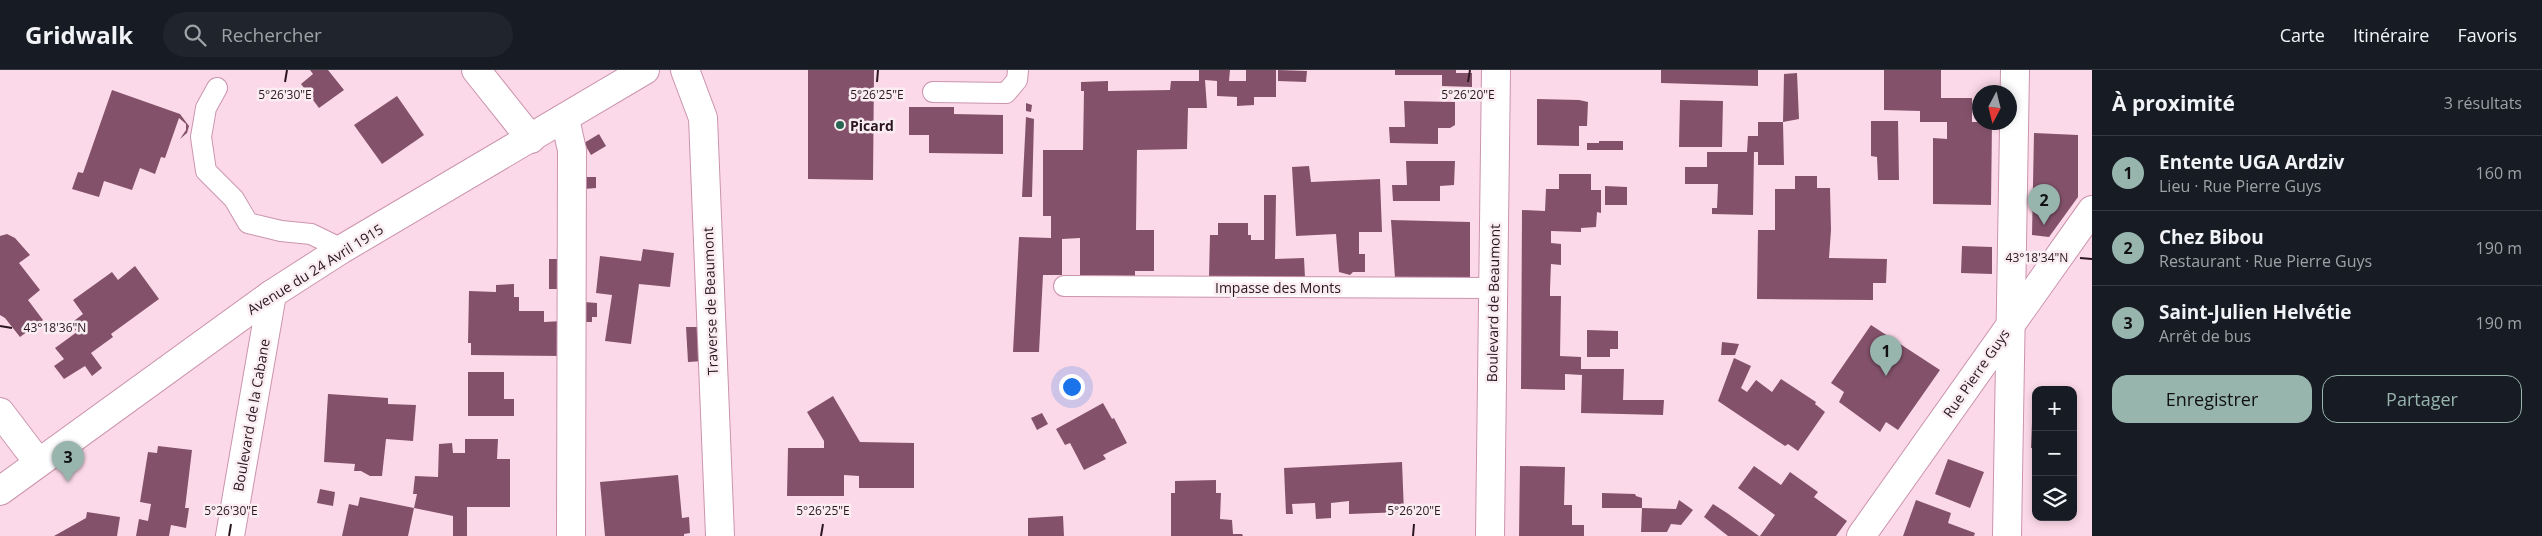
<!DOCTYPE html>
<html lang="fr">
<head>
<meta charset="utf-8">
<style>
  body { margin:0; font-family:"Open Sans",sans-serif; background:#20242c; color:#f1f3f6 }
  .controls { position:absolute; right:15px; bottom:15px; display:grid; overflow:hidden; border-radius:10px; box-shadow:0 2px 8px #0003 }
  .controls button { width:45px; height:45px; display:grid; place-items:center; padding:0; border:0; border-bottom:1px solid #363941; background:#171b24; color:#f1f3f6; font:25px sans-serif }
  .compass { position:absolute; left:1972px; top:15px; width:45px; height:45px; border-radius:50%; background:#171b24; box-shadow:0 2px 8px #0003; rotate:187deg }
  .you { position:absolute; left:1071px; top:316px; width:18px; height:18px; margin:-12px; border:4px solid #fff; border-radius:50%; background:#1a73e8; box-shadow:0 0 0 8px #1a73e833 }
  .badge { display:grid; place-items:center; width:32px; height:32px; border-radius:50%; background:#97b4ad; color:#111; font-size:16px; font-weight:700 }
  .pin { position:absolute; translate:-50% -41px; filter:drop-shadow(0 1px 2px #0008) }
  .pin::after { content:''; position:absolute; top:26px; width:18px; height:15px; background:inherit; clip-path:polygon(0 0,100% 0,50% 100%) }
  .list { margin:0; padding:0; list-style:none }
  h2 { display:flex; justify-content:space-between; align-items:center; height:65px; margin:0; padding:0 20px; font-size:21px }
  h2 small { font-size:16px; font-weight:400; color:#9ea1a6 }
  .list li { display:grid; grid-template-columns:32px 1fr auto; gap:15px; align-items:center; box-sizing:border-box; height:75px; padding:0 20px; border-top:1px solid #363941 }
  .list b { display:block; font-size:19px; white-space:nowrap }
  .list p { margin:0; font-size:16px; white-space:nowrap; color:#9ea1a6 }
  .list em { font-size:16px; font-style:normal; color:#9ea1a6 }
  .actions { display:flex; gap:10px; padding:15px 20px }
  .actions a { flex:1; padding:11px 0; border:1px solid #97b4ad; border-radius:15px; text-align:center; font-size:18px; color:#97b4ad }
  .actions .main { background:#97b4ad; color:#111 }
  .icon { flex:none; width:28px; height:28px; fill:none; stroke:currentColor; stroke-width:2; stroke-linecap:round; stroke-linejoin:round }
  .map { position:relative; flex:none; width:2092px; height:466px; overflow:hidden }
  header { display:flex; align-items:center; gap:30px; box-sizing:border-box; height:70px; padding:0 25px; background:#171b24; border-bottom:1px solid #363941 }
  header strong { font-size:24px }
  nav { display:flex; gap:28px; margin-inline-start:auto; font-size:18px }
  .search { width:350px; height:45px; background:#20242c; display:flex; align-items:center; gap:12px; box-sizing:border-box; padding:0 18px; border-radius:28px; color:#9ea1a6; font-size:19px }
  main { display:flex }
  aside { flex:1; background:#171b24 }
  .map>svg:first-child { display:block }
  .building { fill:#83526a }
  .lines { fill:none; stroke-linecap:round; stroke-linejoin:round }
  .lane-casing { stroke:#cb94ad; stroke-width:22 }
  .street-casing { stroke:#cb94ad; stroke-width:30 }
  .secondary-casing { stroke:#cb94ad; stroke-width:30 }
  .lane { stroke:#fff; stroke-width:20 }
  .street { stroke:#fff; stroke-width:28 }
  .secondary { stroke:#fff; stroke-width:28 }
  .ticks { fill:none; stroke:#2b1620; stroke-width:2 }
  .poi-dot { fill:#296754; stroke:#f9edf2; stroke-width:2 }
  .labels { text-anchor:middle; dominant-baseline:central; stroke-width:5; stroke-linejoin:round; paint-order:stroke }
  .poi-label { font-size:14px; font-weight:bold; fill:#2b1620; stroke:#f9edf2; text-anchor:start }
  .street-label { font-size:14px; fill:#2b1620; stroke:#f9edf2 }
  .ticks-label { font-size:12px; text-anchor:middle; fill:#2b1620; stroke:#f9edf2; stroke-width:5; stroke-linejoin:round; paint-order:stroke }
</style>
</head>
<body>
<header>
<strong>Gridwalk</strong>
<div class="search"><svg class="icon" aria-label="search" viewBox="0 0 24 24"><circle cx="10" cy="10" r="6"/><path d="M15 15l6 6"/></svg>Rechercher</div>
<nav><a>Carte</a><a>Itinéraire</a><a>Favoris</a></nav>
</header>
<main>
<div class="map">
<svg width="2092" height="466" viewBox="0 0 2092 466">
  <rect width="100%" height="100%" fill="#fcd9e8"/>
  <g class="building">
    <polygon points="310,0 328,0 344,20 319,38 301,14 313,4"/>
    <polygon points="808,0 874,0 873,110 808,109"/>
    <polygon points="1199,0 1230,0 1229,11 1246,11 1246,0 1276,0 1276,27 1254,27 1254,35 1237,36 1237,27 1217,26 1217,11 1205,10 1207,38 1188,38 1187,79 1137,80 1136,160 1154,160 1154,201 1135,201 1135,206 1080,205 1080,168 1062,169 1062,205 1043,205 1039,282 1013,282 1019,167 1051,168 1051,146 1043,146 1043,80 1083,80 1084,21 1081,21 1081,12 1108,11 1108,21 1170,20 1171,11 1199,11"/>
    <polygon points="1278,0 1307,1 1306,12 1278,11"/>
    <polygon points="1395,0 1456,0 1456,3 1472,3 1472,17 1442,16 1442,5 1395,5"/>
    <polygon points="1661,0 1758,0 1758,16 1661,13"/>
    <polygon points="1884,0 1941,0 1941,28 1972,28 1972,52 1992,52 1991,135 1933,134 1933,68 1947,69 1947,52 1920,52 1920,41 1884,40"/>
    <polygon points="1797,3 1799,49 1783,52 1784,4"/>
    <polygon points="112,20 180,44 189,56 187,63 180,69 186,60 186,54 179,48 165,88 161,87 155,104 140,98 132,120 104,111 99,127 72,119 78,102 83,103"/>
    <polygon points="397,26 424,65 382,94 354,55"/>
    <polygon points="1537,29 1579,30 1588,32 1587,56 1579,56 1579,76 1537,75"/>
    <polygon points="1680,30 1723,31 1722,77 1679,77"/>
    <polygon points="1404,31 1455,32 1455,55 1450,58 1438,58 1438,74 1390,73 1389,57 1405,57"/>
    <polygon points="1026,33 1032,35 1031,42 1026,41"/>
    <polygon points="909,37 954,37 954,44 1003,45 1003,84 929,83 929,65 909,65"/>
    <polygon points="1026,47 1034,49 1032,127 1022,127"/>
    <polygon points="1871,51 1898,51 1899,110 1878,110 1877,87 1871,86"/>
    <polygon points="1758,52 1783,52 1784,95 1758,95 1758,82 1754,82 1753,145 1712,144 1712,138 1717,138 1718,114 1685,114 1685,97 1707,97 1707,82 1747,82 1748,66 1758,66"/>
    <polygon points="2034,63 2078,65 2078,127 2049,167 2032,165"/>
    <polygon points="599,64 606,76 591,85 584,73"/>
    <polygon points="1599,71 1623,71 1623,80 1587,80 1587,73 1599,73"/>
    <polygon points="1406,91 1455,91 1454,115 1440,116 1440,131 1393,131 1392,115 1407,115"/>
    <polygon points="1309,96 1311,112 1380,109 1382,162 1359,162 1359,184 1365,184 1365,202 1353,202 1350,205 1339,202 1336,164 1296,166 1292,97"/>
    <polygon points="1559,104 1591,104 1591,120 1601,120 1601,143 1597,142 1596,157 1581,158 1581,162 1551,161 1551,173 1561,174 1561,195 1551,194 1550,219 1550,226 1561,226 1560,286 1581,287 1581,299 1624,299 1623,330 1664,330 1663,345 1581,343 1582,305 1565,304 1565,320 1521,319 1522,140 1545,141 1546,119 1559,119"/>
    <polygon points="1795,106 1817,106 1817,118 1830,118 1831,160 1829,188 1887,189 1886,213 1873,213 1873,230 1757,229 1758,160 1775,160 1775,119 1795,119"/>
    <polygon points="584,107 596,107 596,118 584,119"/>
    <polygon points="1605,116 1627,117 1627,135 1605,135"/>
    <polygon points="1264,125 1276,125 1275,189 1304,188 1305,208 1209,207 1210,165 1218,165 1218,153 1248,153 1248,165 1251,165 1251,170 1264,170"/>
    <polygon points="1391,150 1470,152 1470,209 1395,208"/>
    <polygon points="7,164 15,168 30,185 19,193 40,220 28,230 43,250 20,267 5,248 0,245 0,166"/>
    <polygon points="1962,176 1992,177 1992,204 1961,203"/>
    <polygon points="643,179 674,183 670,217 639,214 631,274 605,271 612,225 596,223 600,186 641,191"/>
    <rect x="549" y="189" width="13" height="30"/>
    <polygon points="135,196 159,229 111,264 113,267 91,283 102,298 92,306 85,296 64,309 54,296 64,289 55,278 77,262 70,254 83,244 73,230 112,202 118,210"/>
    <polygon points="514,214 514,227 519,227 519,241 544,241 544,252 562,251 563,286 471,285 471,273 468,273 469,221 496,222 496,215"/>
    <polygon points="584,232 597,233 597,247 592,247 592,252 584,252"/>
    <polygon points="1871,255 1940,300 1898,360 1886,352 1880,362 1839,332 1844,322 1831,313"/>
    <polygon points="686,257 701,257 703,291 688,292"/>
    <polygon points="1587,260 1618,261 1618,279 1610,279 1610,287 1587,287"/>
    <polygon points="1722,272 1739,274 1735,285 1721,285"/>
    <polygon points="1734,288 1751,296 1741,318 1747,322 1756,310 1772,322 1781,309 1816,332 1815,334 1825,342 1798,381 1788,374 1785,376 1718,331"/>
    <polygon points="468,302 504,302 504,329 514,329 514,346 468,346"/>
    <polygon points="328,324 388,328 388,334 416,335 413,371 386,369 382,406 370,406 361,401 354,401 355,394 324,392"/>
    <polygon points="833,326 860,372 914,373 914,418 859,418 859,406 844,405 844,426 787,426 788,378 824,378 824,371 807,342"/>
    <polygon points="1103,333 1112,349 1114,348 1127,373 1103,385 1106,389 1084,400 1070,373 1065,375 1056,359"/>
    <polygon points="1042,343 1048,354 1037,360 1031,348"/>
    <polygon points="2032,352 2036,352 2036,378 2031,378"/>
    <polygon points="465,369 498,369 497,389 510,389 510,437 467,437 467,466 453,466 453,446 414,438 417,424 413,424 415,406 438,407 439,374 452,373 453,383 465,383"/>
    <polygon points="158,376 192,380 185,438 189,438 186,458 171,455 169,466 136,466 139,449 148,451 151,434 140,432 148,382 157,383"/>
    <polygon points="1948,389 1984,402 1970,438 1935,424"/>
    <polygon points="1402,392 1404,442 1349,444 1349,431 1331,433 1331,448 1316,449 1315,433 1292,434 1293,444 1286,444 1284,398"/>
    <polygon points="1520,396 1565,397 1564,435 1572,435 1572,455 1584,455 1584,466 1519,466"/>
    <polygon points="1754,396 1781,415 1790,402 1818,422 1814,427 1847,451 1836,466 1760,466 1775,445 1738,418"/>
    <polygon points="678,405 682,448 689,447 690,463 684,464 684,466 605,466 600,412"/>
    <polygon points="1216,410 1216,423 1221,423 1220,449 1232,450 1233,464 1242,464 1243,466 1171,466 1171,423 1175,423 1175,411"/>
    <polygon points="320,419 335,422 333,436 317,433"/>
    <polygon points="1602,423 1635,424 1636,426 1642,428 1642,438 1602,438"/>
    <polygon points="360,427 414,438 408,466 342,466 349,434 358,436"/>
    <polygon points="1679,430 1693,440 1681,455 1671,454 1667,462 1641,462 1642,438 1676,439"/>
    <polygon points="1916,430 1951,443 1948,453 1975,463 1974,466 1903,466"/>
    <polygon points="1713,434 1727,443 1759,466 1728,466 1704,447"/>
    <polygon points="87,442 120,447 117,466 54,466 86,448"/>
    <polygon points="1063,446 1064,466 1028,466 1028,448"/>
  </g>
  <g class="lines">
    <g class="lane-casing">
      <g id="lane">
        <polyline points="217,18 206,38 201,67 206,101 234,129 248,153 281,161 311,164 342,179"/>
        <polyline points="933,22 1006,23 1017,10 1018,0"/>
        <polyline points="1064,216 1492,218"/>
      </g>
    </g>
    <g class="street-casing">
      <g id="street">
        <polyline points="476,0 531,69"/>
        <polyline points="685,0 703,48 720,466"/>
        <polyline points="565,49 572,80 571,466"/>
        <polyline points="0,342 38,392"/>
        <polyline points="230,466 272,224"/>
        <polyline points="2007,466 2015,0"/>
      </g>
    </g>
    <g class="secondary-casing">
      <g id="secondary">
        <polyline points="0,421 272,224 342,179 645,0"/>
        <polyline points="1490,466 1496,0"/>
        <polyline points="1861,466 2092,140"/>
      </g>
    </g>
    <use href="#lane" class="lane"/>
    <use href="#street" class="street"/>
    <use href="#secondary" class="secondary"/>
  </g>
  <path class="ticks" d="M285,12L287,0M877,12L878,0M1468,12L1470,0M2080,188L2092,189M0,256L12,258M229,466L231,454M821,466L823,454M1413,466L1414,454"/>
  <circle class="poi-dot" cx="840" cy="55" r="5"/>
  <g class="labels">
    <g class="poi-label">
      <text x="850" y="55">Picard</text>
    </g>
    <g class="street-label">
      <text transform="translate(315 199) rotate(-32)">Avenue du 24 Avril 1915</text>
      <text x="1278" y="217">Impasse des Monts</text>
      <text transform="translate(710 231) rotate(-92)">Traverse de Beaumont</text>
      <text transform="translate(1493 233) rotate(-89)">Boulevard de Beaumont</text>
      <text transform="translate(1976 303) rotate(-55)">Rue Pierre Guys</text>
      <text transform="translate(251 345) rotate(-80)">Boulevard de la Cabane</text>
    </g>
  </g>
  <g class="ticks-label">
    <text x="285" y="29">5°26'30"E</text>
    <text x="877" y="29">5°26'25"E</text>
    <text x="1468" y="29">5°26'20"E</text>
    <text x="2037" y="192">43°18'34"N</text>
    <text x="55" y="262">43°18'36"N</text>
    <text x="231" y="445">5°26'30"E</text>
    <text x="823" y="445">5°26'25"E</text>
    <text x="1414" y="445">5°26'20"E</text>
  </g>
</svg>
<div class="controls">
<button>+</button>
<button>−</button>
<button><svg class="icon" aria-label="layers" viewBox="0 0 24 24"><path d="M12 4l9 5-9 5-9-5zM3 14l9 5 9-5"/></svg></button>
</div>
<svg class="compass" viewBox="-18 -18 36 36"><path d="M0-13l5 13h-10z" fill="#e53935"/><path d="M0 13l5-13h-10z" fill="#9ea1a6"/></svg>
<div class="you"></div>
<div class="pin badge" style="left:1886px;top:306px">1</div>
<div class="pin badge" style="left:2044px;top:155px">2</div>
<div class="pin badge" style="left:68px;top:412px">3</div>
</div>
<aside>
<h2>À proximité<small>3 résultats</small></h2>
<ul class="list">
<li><span class="badge">1</span><div><b>Entente UGA Ardziv</b><p>Lieu · Rue Pierre Guys</p></div><em>160 m</em></li>
<li><span class="badge">2</span><div><b>Chez Bibou</b><p>Restaurant · Rue Pierre Guys</p></div><em>190 m</em></li>
<li><span class="badge">3</span><div><b>Saint-Julien Helvétie</b><p>Arrêt de bus</p></div><em>190 m</em></li>
</ul>
<div class="actions"><a class="main">Enregistrer</a><a>Partager</a></div>
</aside>
</main>
</body>
</html>
